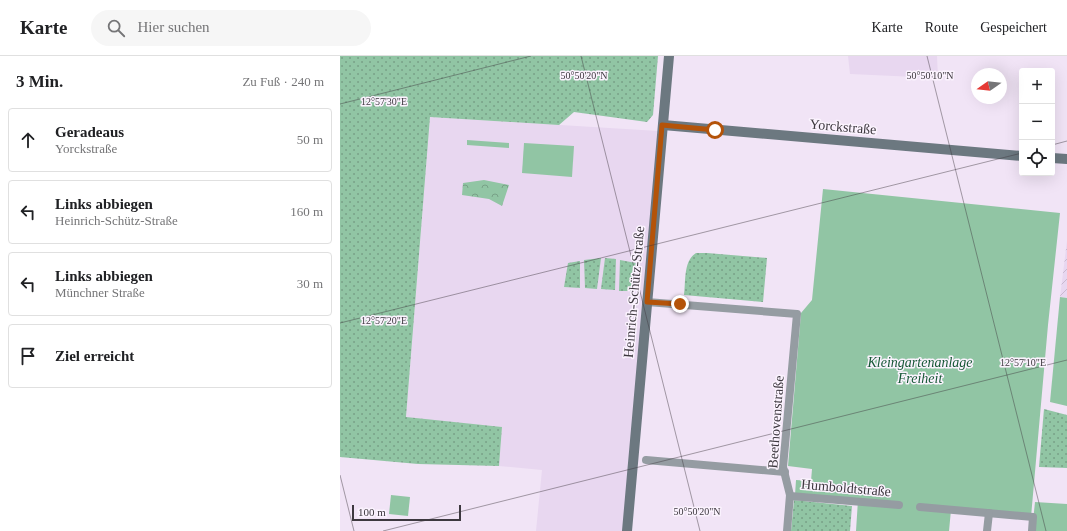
<!DOCTYPE html>
<html lang="de">
<head>
<meta charset="utf-8">
<style>
  body { margin:0; font-family:"Times New Roman",serif; background:#f6f6f6; color:#202124 }
  .controls { position:absolute; right:12px; top:12px; display:grid; overflow:hidden; border-radius:4px; box-shadow:0 4px 16px #0002 }
  .controls button { width:36px; height:36px; display:grid; place-items:center; padding:0; border:0; border-bottom:1px solid #e0e0e0; background:#fff; color:#202124; font:20px sans-serif }
  .compass { position:absolute; left:631px; top:12px; width:36px; height:36px; border-radius:50%; background:#fff; box-shadow:0 4px 16px #0002; rotate:256deg }
  .scale { position:absolute; left:12px; bottom:10px; width:109px; box-sizing:border-box; padding-left:4px; border:2px solid #3d383f; border-top:0; font-size:11px; line-height:14px; white-space:nowrap; color:#3d383f; -webkit-text-stroke:3px #fbf3fe; paint-order:stroke }
  .stop { position:absolute; width:12px; height:12px; margin:-9px; border:3px solid #b45309; border-radius:50%; background:#fff }
  .stop.end { background:#b45309; border-color:#fff; box-shadow:0 1px 4px #0008 }
  .list { margin:0; padding:0; list-style:none }
  h2 { display:flex; justify-content:space-between; align-items:center; height:52px; margin:0; padding:0 16px; font-size:17px }
  h2 small { font-size:13px; font-weight:400; color:#757577 }
  .list li { display:grid; grid-template-columns:26px 1fr auto; gap:12px; align-items:center; box-sizing:border-box; height:64px; margin:0 8px 8px; padding:0 8px; border:1px solid #e0e0e0; border-radius:4px }
  .list b { display:block; font-size:15px; white-space:nowrap }
  .list p { margin:0; font-size:13px; white-space:nowrap; color:#757577 }
  .list em { font-size:13px; font-style:normal; color:#757577 }
  .icon { flex:none; width:22px; height:22px; fill:none; stroke:currentColor; stroke-width:2; stroke-linecap:round; stroke-linejoin:round }
  .map { position:relative; flex:none; width:727px; height:475px; overflow:hidden }
  header { display:flex; align-items:center; gap:24px; box-sizing:border-box; height:56px; padding:0 20px; background:#fff; border-bottom:1px solid #e0e0e0 }
  header strong { font-size:19px }
  nav { display:flex; gap:22px; margin-inline-start:auto; font-size:14px }
  .search { width:280px; height:36px; background:#f6f6f6; display:flex; align-items:center; gap:10px; box-sizing:border-box; padding:0 14px; border-radius:22px; color:#757577; font-size:15px }
  main { display:flex }
  aside { flex:1; background:#fff }
  .map>svg:first-child { display:block }
  .built { fill:#e8d7f0 }
  .industrial { fill:url(#industrial-furrows) }
  .grass { fill:url(#grass-dots) }
  .park { fill:url(#park-crowns) }
  .garden { fill:#91c5a4 }
  .lines { fill:none; stroke-linecap:round; stroke-linejoin:round }
  .street { stroke:#959ca2; stroke-width:8 }
  .secondary { stroke:#6c7880; stroke-width:10 }
  .route { stroke:#b45309; stroke-width:5 }
  .ticks { fill:none; stroke:#3d383f; stroke-width:1; stroke-opacity:0.45 }
  .labels { text-anchor:middle; dominant-baseline:central; stroke-width:3; stroke-linejoin:round; paint-order:stroke }
  .street-label { font-size:14px; fill:#3d383f; stroke:#fbf3fe }
  .park-label { font-size:14px; font-style:italic; fill:#175836; stroke:#fbf3fe }
  .ticks-label { font-size:10px; text-anchor:middle; fill:#3d383f; stroke:#fbf3fe; stroke-width:3; stroke-linejoin:round; paint-order:stroke }
</style>
</head>
<body>
<header>
<strong>Karte</strong>
<div class="search"><svg class="icon" aria-label="search" viewBox="0 0 24 24"><circle cx="10" cy="10" r="6"/><path d="M15 15l6 6"/></svg>Hier suchen</div>
<nav><a>Karte</a><a>Route</a><a>Gespeichert</a></nav>
</header>
<main>
<aside>
<h2>3 Min.<small>Zu Fuß · 240 m</small></h2>
<ul class="list">
<li><svg class="icon" aria-label="ahead" viewBox="0 0 24 24"><path d="M12 20V5M6 11l6-6 6 6"/></svg><div><b>Geradeaus</b><p>Yorckstraße</p></div><em>50 m</em></li>
<li><svg class="icon" aria-label="left" viewBox="0 0 24 24"><path d="M17 20v-9H6M10 6l-5 5 5 5"/></svg><div><b>Links abbiegen</b><p>Heinrich-Schütz-Straße</p></div><em>160 m</em></li>
<li><svg class="icon" aria-label="left" viewBox="0 0 24 24"><path d="M17 20v-9H6M10 6l-5 5 5 5"/></svg><div><b>Links abbiegen</b><p>Münchner Straße</p></div><em>30 m</em></li>
<li><svg class="icon" aria-label="arrive" viewBox="0 0 24 24"><path d="M6 21V4h12l-3 4 3 4H6"/></svg><div><b>Ziel erreicht</b></div></li>
</ul>
</aside>
<div class="map">
<svg width="727" height="475" viewBox="0 0 727 475">
  <defs>
    <pattern id="industrial-furrows" width="10" height="10" patternUnits="userSpaceOnUse"><rect width="10" height="10" fill="#e8d7f0"/><path d="M-1 1l2-2M0 10L10 0M9 11l2-2" fill="none" stroke="#c8b9cf"/></pattern>
    <pattern id="grass-dots" width="8" height="8" patternUnits="userSpaceOnUse"><rect width="8" height="8" fill="#91c5a4"/><path d="M2 2h.1M6 6h.1" fill="none" stroke="#78a187" stroke-width="1.8" stroke-linecap="round"/></pattern>
    <pattern id="park-crowns" width="20" height="18" patternUnits="userSpaceOnUse"><rect width="20" height="18" fill="#91c5a4"/><path d="M2 6a3 3 0 1 1 6 0M12 15a3 3 0 1 1 6 0" fill="none" stroke="#78a187"/></pattern>
  </defs>
  <rect width="100%" height="100%" fill="#f1e4f6"/>
  <g class="built">
    <polygon points="508,0 597,0 598,22 510,18"/>
    <polygon points="90,61 318,75 284,475 196,475 202,414 159,410 162,371 66,362"/>
  </g>
  <polygon class="industrial" points="727,185 727,242 720,241"/>
  <g class="grass">
    <polygon points="0,0 318,0 313,59 307,66 234,56 219,69 90,61 66,361 162,371 159,410 78,408 0,401"/>
    <path d="M356,197H367L427,202L423,246L344,239C346,226 343,205 356,197Z"/>
    <polygon points="261,202 257,233 245,232 244,204"/>
    <polygon points="265,202 276,203 275,234 261,233"/>
    <polygon points="280,204 296,207 291,235 279,235"/>
    <polygon points="240,205 240,232 224,231 228,207"/>
    <polygon points="704,353 727,359 727,412 699,411"/>
    <polygon points="454,444 512,450 510,475 451,475"/>
  </g>
  <polygon class="park" points="144,124 169,129 162,150 149,143 122,139 123,127"/>
  <g class="garden">
    <polygon points="127,84 169,87 169,92 127,89"/>
    <polygon points="184,87 234,90 232,121 182,117"/>
    <polygon points="483,133 720,157 708,269 691,461 611,454 609,475 516,475 518,444 455,439 456,424 471,425 472,413 448,410 461,257 472,244"/>
    <polygon points="720,241 727,242 727,350 710,346"/>
    <polygon points="51,439 70,441 68,460 49,458"/>
    <polygon points="695,446 727,448 727,475 692,475"/>
  </g>
  <g class="lines">
    <g class="street">
      <polyline points="307,246 457,258 443,411 450,439 447,475"/>
      <polyline points="306,404 445,416"/>
      <polyline points="450,440 559,449"/>
      <polyline points="580,451 693,461 692,475"/>
      <polyline points="647,475 649,457"/>
    </g>
    <g class="secondary">
      <polyline points="323,69 682,100"/>
      <polyline points="712,102 727,103"/>
      <polyline points="287,475 329,0"/>
    </g>
  </g>
  <g class="lines">
    <polyline class="route" points="340,248 307,246 322,69 375,74"/>
  </g>
  <path class="ticks" d="M241,0L360,475M587,0L706,475M0,48L191,0M712,89L727,85M0,267L682,97M0,419L14,475M43,475L727,304"/>
  <g class="labels">
    <g class="street-label">
      <text transform="translate(503 71) rotate(5)">Yorckstraße</text>
      <text transform="translate(294 236) rotate(-85)">Heinrich-Schütz-Straße</text>
      <text transform="translate(436 366) rotate(-86)">Beethovenstraße</text>
      <text transform="translate(506 432) rotate(5)">Humboldtstraße</text>
    </g>
    <g class="park-label">
      <text x="580" y="306">Kleingartenanlage<tspan x="580" dy="16">Freiheit</tspan></text>
    </g>
  </g>
  <g class="ticks-label">
    <text x="244" y="23">50°50'20"N</text>
    <text x="590" y="23">50°50'10"N</text>
    <text x="44" y="49">12°57'30"E</text>
    <text x="44" y="268">12°57'20"E</text>
    <text x="683" y="310">12°57'10"E</text>
    <text x="357" y="459">50°50'20"N</text>
  </g>
</svg>
<div class="controls">
<button>+</button>
<button>−</button>
<button><svg class="icon" aria-label="locate" viewBox="0 0 24 24"><circle cx="12" cy="12" r="6"/><path d="M12 2v4M12 18v4M2 12h4M18 12h4"/></svg></button>
</div>
<svg class="compass" viewBox="-18 -18 36 36"><path d="M0-13l5 13h-10z" fill="#e53935"/><path d="M0 13l5-13h-10z" fill="#757577"/></svg>
<div class="scale">100 m</div>
<div class="stop" style="left:375px;top:74px"></div>
<div class="stop end" style="left:340px;top:248px"></div>
</div>
</main>
</body>
</html>
